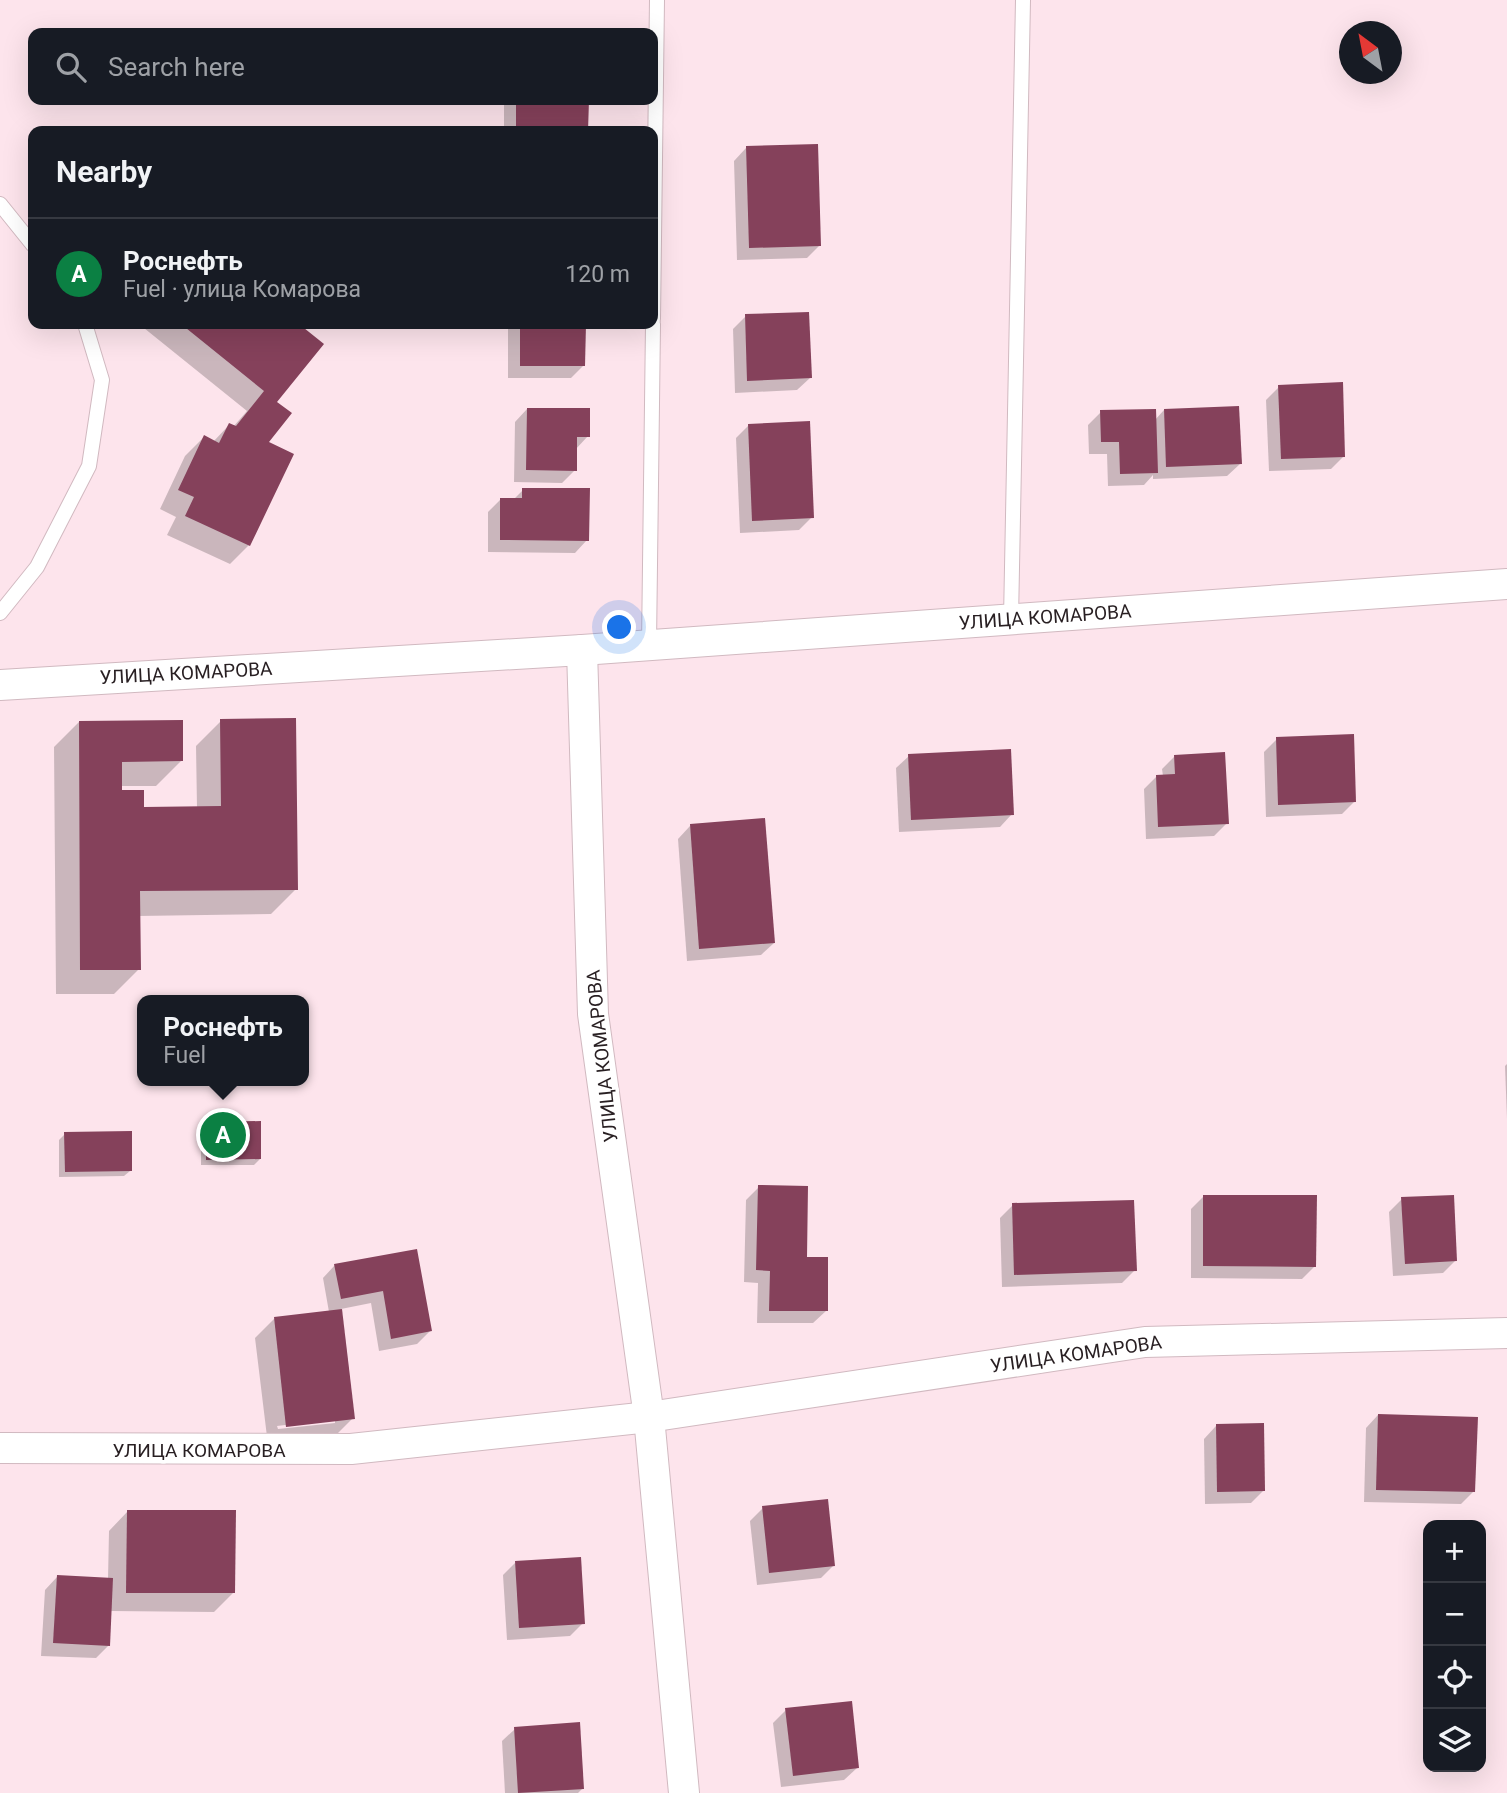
<!DOCTYPE html>
<html lang="en">
<head>
<meta charset="utf-8">
<style>
  body { margin:0; font-family:Roboto,sans-serif; background:#242831; color:#f1f3f6 }
  .controls { position:absolute; right:21px; bottom:21px; display:grid; overflow:hidden; border-radius:14px; box-shadow:0 7px 28px #0002 }
  .controls button { width:63px; height:63px; display:grid; place-items:center; padding:0; border:0; border-bottom:2px solid #363941; background:#171b24; color:#f1f3f6; font:35px sans-serif }
  .compass { position:absolute; left:1339px; top:21px; width:63px; height:63px; border-radius:50%; background:#171b24; box-shadow:0 7px 28px #0002; rotate:328deg }
  .you { position:absolute; left:620px; top:628px; width:24px; height:24px; margin:-18px; border:5px solid #fff; border-radius:50%; background:#1a73e8; box-shadow:0 0 0 10px #1a73e833 }
  .badge { display:grid; place-items:center; width:46px; height:46px; border-radius:50%; background:#0b8043; color:#fff; font-size:23px; font-weight:700 }
  .pin { position:absolute; translate:-50% -50%; border:4px solid #fff; box-shadow:0 2px 7px #0006 }
  .popup { position:absolute; left:137px; top:995px; width:172px; height:91px; box-sizing:border-box; display:grid; place-content:center; border-radius:14px; background:#171b24; filter:drop-shadow(0 2px 5px #0005); font-size:23px; white-space:nowrap; color:#9ea1a6 }
  .popup b { font-size:26px; color:#f1f3f6 }
  .popup::after { content:''; position:absolute; left:50%; top:100%; margin-left:-14px; border:14px solid transparent; border-top-color:#171b24 }
  .list { margin:0; padding:0; list-style:none }
  h2 { display:flex; justify-content:space-between; align-items:center; height:91px; margin:0; padding:0 28px; font-size:30px }
  h2 small { font-size:23px; font-weight:400; color:#9ea1a6 }
  .list li { display:grid; grid-template-columns:46px 1fr auto; gap:21px; align-items:center; box-sizing:border-box; height:112px; padding:0 28px; border-top:2px solid #363941 }
  .list b { display:block; font-size:26px; white-space:nowrap }
  .list p { margin:0; font-size:23px; white-space:nowrap; color:#9ea1a6 }
  .list em { font-size:23px; font-style:normal; color:#9ea1a6 }
  .icon { flex:none; width:38px; height:38px; fill:none; stroke:currentColor; stroke-width:2; stroke-linecap:round; stroke-linejoin:round }
  .map { position:relative; flex:none; width:1507px; height:1793px; overflow:hidden }
  .search { position:absolute; background:#171b24; box-shadow:0 7px 28px #0002; left:28px; top:28px; width:630px; height:77px; display:flex; align-items:center; gap:18px; box-sizing:border-box; padding:0 24px; border-radius:14px; color:#9ea1a6; font-size:26px }
  .panel { position:absolute; background:#171b24; box-shadow:0 7px 28px #0002; left:28px; top:126px; width:630px; height:203px; border-radius:14px }
  .map>svg:first-child { display:block }
  .shadow { fill:#0003; fill-rule:evenodd }
  .building { fill:#85415b }
  .lines { fill:none; stroke-linecap:round; stroke-linejoin:round }
  .service-casing { stroke:#d1b9c0; stroke-width:16 }
  .minor-casing { stroke:#d1b9c0; stroke-width:32 }
  .service { stroke:#fff; stroke-width:14 }
  .minor { stroke:#fff; stroke-width:30 }
  .labels { text-anchor:middle; dominant-baseline:central; stroke-width:7; stroke-linejoin:round; paint-order:stroke }
  .street-label { font-size:19px; fill:#281f22; stroke:#fff }
</style>
</head>
<body>
<div class="map">
<svg width="1507" height="1793" viewBox="0 0 1507 1793">
  <rect width="100%" height="100%" fill="#fde4ec"/>
  <g class="shadow">
    <polygon points="504,100 587,100 586,131 504,131"/>
    <polygon points="746,148 820,245 807,258 737,260 734,161"/>
    <polygon points="746,316 810,378 797,390 735,393 733,329"/>
    <polygon points="139,324 296,324 321,344 275,402 249,545 230,564 167,535 176,517 160,509 185,456 204,437 213,442 229,425 233,427 247,411"/>
    <polygon points="511,324 584,324 584,365 571,378 508,378 508,327"/>
    <polygon points="1279,387 1344,456 1331,469 1269,471 1266,400"/>
    <polygon points="527,409 588,436 575,450 575,470 562,483 514,482 515,422"/>
    <polygon points="1164,410 1240,464 1227,476 1153,479 1153,475 1144,485 1108,486 1107,454 1089,454 1088,425 1101,412 1155,420"/>
    <polygon points="749,425 812,517 799,530 740,533 736,438"/>
    <polygon points="523,490 587,540 575,553 488,552 488,512 500,500 513,500"/>
    <polygon points="221,721 296,889 271,914 138,916 139,969 114,994 56,994 54,747 79,722 181,761 156,786 120,786 121,791 143,809 197,808 196,746"/>
    <polygon points="1277,739 1355,801 1342,814 1266,817 1264,752"/>
    <polygon points="909,756 1012,814 1000,827 899,832 896,768"/>
    <polygon points="1175,756 1227,823 1214,836 1146,839 1144,789 1157,776 1163,776 1162,769"/>
    <polygon points="690,826 774,943 761,955 687,961 678,839"/>
    <polygon points="1507,1064 1507,1119 1505,1066"/>
    <polygon points="207,1123 260,1159 254,1165 201,1165 201,1129"/>
    <polygon points="65,1134 130,1171 124,1176 59,1177 59,1140"/>
    <polygon points="759,1187 805,1259 826,1311 813,1323 757,1323 758,1283 744,1282 746,1200"/>
    <polygon points="1204,1196 1315,1266 1302,1279 1191,1278 1191,1209"/>
    <polygon points="1402,1199 1456,1260 1443,1273 1393,1276 1389,1212"/>
    <polygon points="1013,1205 1135,1270 1122,1283 1002,1287 1000,1218"/>
    <path d="M416,1251L430,1331L417,1344L379,1351L371,1303L341,1309L353,1418L334,1437L268,1445L255,1338L274,1319L329,1312L323,1278L335,1265ZM335,1419V1423L278,1429L277,1426Z"/>
    <polygon points="1378,1415 1474,1491 1461,1504 1364,1502 1366,1428"/>
    <polygon points="1216,1426 1263,1491 1251,1503 1205,1504 1204,1439"/>
    <polygon points="763,1508 833,1566 821,1578 757,1585 750,1521"/>
    <polygon points="128,1511 233,1593 214,1612 110,1611 109,1645 96,1658 41,1656 45,1590 57,1577 108,1579 109,1531"/>
    <polygon points="515,1563 583,1623 570,1636 507,1640 503,1575"/>
    <polygon points="786,1710 857,1768 844,1780 781,1787 773,1723"/>
    <polygon points="515,1729 582,1789 578,1793 505,1793 502,1741"/>
  </g>
  <g class="building">
    <polygon points="516,100 589,100 588,131 516,131"/>
    <polygon points="818,144 821,246 749,248 746,146"/>
    <polygon points="809,312 812,378 747,381 745,314"/>
    <polygon points="181,324 299,324 324,344 277,402 292,413 269,442 294,454 250,546 185,516 194,497 178,490 204,435 219,443 229,423 236,426 264,391"/>
    <polygon points="520,324 586,324 585,366 520,366"/>
    <polygon points="1343,382 1345,457 1281,459 1278,385"/>
    <polygon points="1239,406 1242,464 1166,467 1164,409"/>
    <polygon points="527,408 590,408 590,437 577,437 577,471 526,470"/>
    <polygon points="1156,409 1158,473 1120,474 1119,442 1101,442 1100,410"/>
    <polygon points="810,421 814,518 752,521 748,424"/>
    <polygon points="522,488 590,488 589,541 500,540 500,498 522,498"/>
    <polygon points="296,718 298,890 140,891 141,970 80,970 79,721 183,720 183,761 122,762 122,790 144,790 144,807 221,806 220,719"/>
    <polygon points="1354,734 1356,802 1278,805 1276,737"/>
    <polygon points="1011,749 1014,815 911,820 908,754"/>
    <polygon points="1225,752 1229,824 1158,827 1156,775 1175,774 1174,755"/>
    <polygon points="765,818 775,943 699,949 690,824"/>
    <polygon points="261,1121 261,1159 206,1160 206,1122"/>
    <polygon points="132,1131 132,1171 65,1172 64,1132"/>
    <polygon points="758,1185 808,1186 807,1257 828,1257 828,1311 769,1311 770,1271 756,1270"/>
    <polygon points="1203,1195 1317,1195 1316,1267 1203,1266"/>
    <polygon points="1454,1195 1457,1261 1405,1264 1401,1197"/>
    <polygon points="1134,1200 1137,1271 1014,1275 1012,1203"/>
    <polygon points="417,1249 432,1331 391,1339 383,1291 341,1299 334,1264"/>
    <polygon points="342,1309 355,1419 286,1427 274,1317"/>
    <polygon points="1378,1414 1478,1417 1475,1492 1376,1490"/>
    <polygon points="1264,1423 1265,1491 1217,1492 1216,1424"/>
    <polygon points="828,1499 835,1566 769,1573 762,1506"/>
    <polygon points="127,1510 236,1510 235,1593 126,1593"/>
    <polygon points="581,1557 585,1624 519,1628 515,1561"/>
    <polygon points="57,1575 113,1578 110,1646 53,1643"/>
    <polygon points="852,1701 859,1768 793,1776 785,1708"/>
    <polygon points="580,1722 584,1789 518,1793 514,1727"/>
  </g>
  <g class="lines">
    <g class="service-casing">
      <g id="service">
        <polyline points="0,204 33,245"/>
        <polyline points="653,319 657,0"/>
        <polyline points="0,613 37,567 89,466 102,380 85,324"/>
        <polyline points="1011,619 1023,0"/>
        <polyline points="649,645 653,324"/>
      </g>
    </g>
    <g class="minor-casing">
      <g id="minor">
        <polyline points="582,650 593,1014 649,1417 684,1793"/>
        <polyline points="0,685 582,650 1507,584"/>
        <polyline points="0,1448 351,1449 649,1417 1145,1342 1507,1333"/>
      </g>
    </g>
    <use href="#service" class="service"/>
    <use href="#minor" class="minor"/>
  </g>
  <g class="labels">
    <g class="street-label">
      <text transform="translate(1045 617) rotate(-4)">УЛИЦА КОМАРОВА</text>
      <text transform="translate(186 673) rotate(-3)">УЛИЦА КОМАРОВА</text>
      <text transform="translate(602 1056) rotate(-96)">УЛИЦА КОМАРОВА</text>
      <text transform="translate(1076 1354) rotate(-8)">УЛИЦА КОМАРОВА</text>
      <text x="199" y="1450">УЛИЦА КОМАРОВА</text>
    </g>
  </g>
</svg>
<div class="controls">
<button>+</button>
<button>−</button>
<button><svg class="icon" aria-label="locate" viewBox="0 0 24 24"><circle cx="12" cy="12" r="6"/><path d="M12 2v4M12 18v4M2 12h4M18 12h4"/></svg></button>
<button><svg class="icon" aria-label="layers" viewBox="0 0 24 24"><path d="M12 4l9 5-9 5-9-5zM3 14l9 5 9-5"/></svg></button>
</div>
<svg class="compass" viewBox="-18 -18 36 36"><path d="M0-13l5 13h-10z" fill="#e53935"/><path d="M0 13l5-13h-10z" fill="#9ea1a6"/></svg>
<div class="you"></div>
<div class="pin badge" style="left:223px;top:1135px">A</div>
<div class="popup"><b>Роснефть</b>Fuel</div>
<div class="search"><svg class="icon" aria-label="search" viewBox="0 0 24 24"><circle cx="10" cy="10" r="6"/><path d="M15 15l6 6"/></svg>Search here</div>
<section class="panel">
<h2>Nearby<small></small></h2>
<ul class="list">
<li><span class="badge">A</span><div><b>Роснефть</b><p>Fuel · улица Комарова</p></div><em>120 m</em></li>
</ul>
</section>
</div>
</body>
</html>
